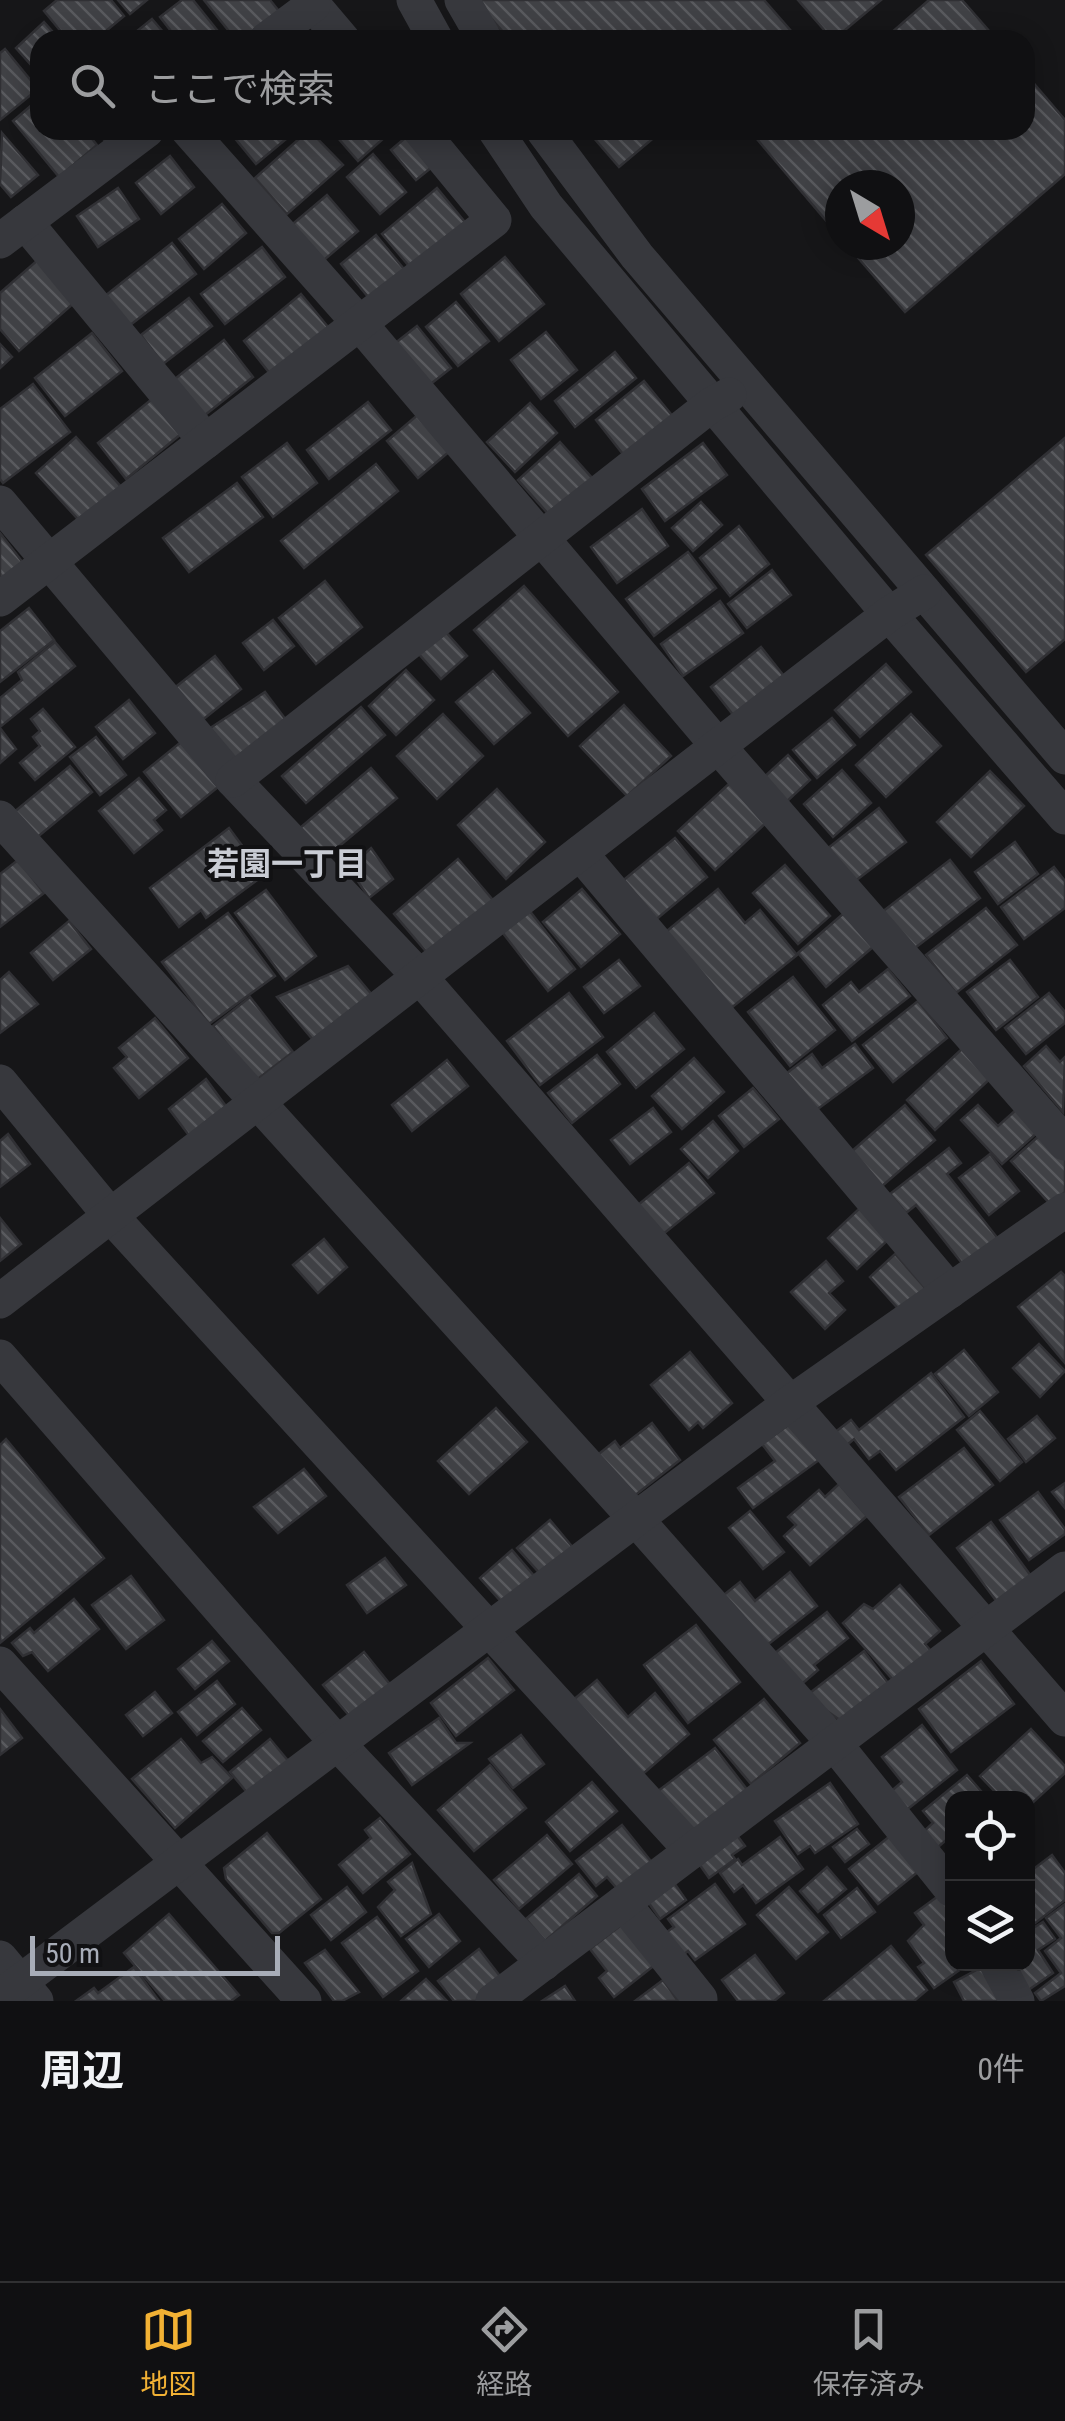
<!DOCTYPE html>
<html lang="ja">
<head>
<meta charset="utf-8">
<style>
  body { margin:0; font-family:"Roboto Condensed","Noto Sans JP",sans-serif; background:#1e1e20; color:#f1f3f6 }
  .controls { position:absolute; right:30px; bottom:30px; display:grid; overflow:hidden; border-radius:20px; box-shadow:0 5px 25px #0003 }
  .controls button { width:90px; height:90px; display:grid; place-items:center; padding:0; border:0; border-bottom:2px solid #303032; background:#101012; color:#f1f3f6; font:50px sans-serif }
  .compass { position:absolute; left:825px; top:170px; width:90px; height:90px; border-radius:50%; background:#101012; box-shadow:0 5px 25px #0003; rotate:142deg }
  .scale { position:absolute; left:30px; bottom:25px; width:250px; box-sizing:border-box; padding-left:10px; border:5px solid #a8adb8; border-top:0; font-size:28px; line-height:35px; white-space:nowrap; color:#a8adb8; -webkit-text-stroke:8px #111113; paint-order:stroke }
  .list { margin:0; padding:0; list-style:none }
  h2 { display:flex; justify-content:space-between; align-items:center; height:130px; margin:0; padding:0 40px; font-size:42px }
  h2 small { font-size:32px; font-weight:400; color:#9c9d9f }
  .icon { flex:none; width:55px; height:55px; fill:none; stroke:currentColor; stroke-width:2; stroke-linecap:round; stroke-linejoin:round }
  .map { position:relative; flex:none; width:1065px; height:2001px; overflow:hidden }
  .search { position:absolute; background:#101012; box-shadow:0 5px 25px #0003; left:30px; right:30px; top:30px; height:110px; display:flex; align-items:center; gap:25px; box-sizing:border-box; padding:0 35px; border-radius:30px; color:#9c9d9f; font-size:38px }
  .sheet { height:280px; background:#101012 }
  nav { display:flex; justify-content:space-around; align-items:center; box-sizing:border-box; height:140px; border-top:2px solid #303032; background:#101012; font-size:28px; color:#9c9d9f }
  nav a { display:grid; justify-items:center; gap:5px }
  nav .on { color:#f2b134 }
  .map>svg:first-child { display:block }
  .building { fill:url(#building-back-hatch); stroke:#303034; stroke-width:2.5 }
  .lines { fill:none; stroke-linecap:round; stroke-linejoin:round }
  .minor { stroke:#37383d; stroke-width:35 }
  .labels { text-anchor:middle; dominant-baseline:central; stroke-width:8; stroke-linejoin:round; paint-order:stroke }
  .neighbourhood-label { font-size:32px; font-weight:bold; fill:#c9ccd4; stroke:#111113 }
</style>
</head>
<body>
<div class="map">
<svg width="1065" height="2001" viewBox="0 0 1065 2001">
  <defs>
    <pattern id="building-back-hatch" width="6" height="6" patternUnits="userSpaceOnUse" patternTransform="scale(2.5)"><rect width="6" height="6" fill="#404145"/><path d="M-1 5l2 2M0 0l6 6M5-1l2 2" fill="none" stroke="#595a5e"/></pattern>
  </defs>
  <rect width="100%" height="100%" fill="#161618"/>
  <g class="building">
    <polygon points="57,0 111,0 124,16 95,40 68,40 44,11"/>
    <polygon points="118,0 147,0 130,14"/>
    <polygon points="182,0 193,0 225,40 178,40 160,17"/>
    <polygon points="204,0 270,0 283,16 254,40 236,40"/>
    <polygon points="475,0 764,0 799,40 510,40"/>
    <polygon points="798,0 881,0 833,40"/>
    <polygon points="929,0 962,0 997,40 883,40"/>
    <polygon points="152,19 170,40 126,40"/>
    <polygon points="44,22 60,40 40,40 40,75 16,48"/>
    <polygon points="5,49 38,89 0,120 0,53"/>
    <polygon points="1025,73 1065,120 1065,174 905,312 847,245 900,245 900,185 840,185 840,237 756,138 766,130 1025,130"/>
    <polygon points="40,98 40,130 85,130 97,145 59,177 13,121"/>
    <polygon points="96,130 119,130 105,141"/>
    <polygon points="228,130 297,130 256,164"/>
    <polygon points="309,130 343,165 287,214 255,178"/>
    <polygon points="331,130 393,130 358,161"/>
    <polygon points="587,130 663,130 619,167"/>
    <polygon points="2,133 38,175 11,197 0,184"/>
    <polygon points="411,133 437,163 416,180 391,150"/>
    <polygon points="373,154 406,192 380,214 347,177"/>
    <polygon points="170,156 194,187 161,214 136,183"/>
    <polygon points="118,188 139,219 98,247 77,216"/>
    <polygon points="437,188 469,227 414,272 382,234"/>
    <polygon points="327,195 358,231 318,265 288,228"/>
    <polygon points="222,204 246,233 204,269 179,239"/>
    <polygon points="376,235 408,274 373,303 341,264"/>
    <polygon points="172,243 196,274 129,326 105,296"/>
    <polygon points="262,247 285,277 225,324 201,294"/>
    <polygon points="47,252 83,295 19,351 0,329 0,293"/>
    <polygon points="505,257 544,304 499,341 461,294"/>
    <polygon points="301,294 333,333 275,380 244,341"/>
    <polygon points="189,298 212,326 163,364 141,335"/>
    <polygon points="456,302 489,341 458,366 426,327"/>
    <polygon points="417,326 451,368 423,390 389,348"/>
    <polygon points="546,332 577,370 541,399 511,360"/>
    <polygon points="92,333 122,371 65,416 35,378"/>
    <polygon points="224,340 253,377 200,419 171,382"/>
    <polygon points="0,344 12,357 0,368"/>
    <polygon points="615,352 636,378 575,427 555,401"/>
    <polygon points="644,381 675,419 626,458 596,420"/>
    <polygon points="33,384 70,432 3,483 0,479 0,409"/>
    <polygon points="152,399 181,434 126,479 98,443"/>
    <polygon points="368,402 391,430 329,479 307,450"/>
    <polygon points="530,403 557,433 515,472 487,442"/>
    <polygon points="420,413 451,450 418,478 387,441"/>
    <polygon points="76,437 124,490 84,526 36,473"/>
    <polygon points="1065,438 1065,639 1026,672 926,555"/>
    <polygon points="560,442 593,479 551,517 518,480"/>
    <polygon points="287,443 317,483 273,517 242,477"/>
    <polygon points="703,443 727,475 665,521 642,489"/>
    <polygon points="376,464 398,491 304,568 281,541"/>
    <polygon points="237,483 263,517 189,572 163,538"/>
    <polygon points="701,502 722,525 693,551 672,528"/>
    <polygon points="642,509 668,546 617,583 591,547"/>
    <polygon points="739,526 769,564 730,596 700,558"/>
    <polygon points="0,533 24,564 0,583"/>
    <polygon points="688,552 716,588 654,636 626,599"/>
    <polygon points="772,570 791,595 747,628 728,604"/>
    <polygon points="325,581 362,627 316,664 279,618"/>
    <polygon points="524,586 618,692 568,736 474,630"/>
    <polygon points="720,601 743,633 683,676 661,644"/>
    <polygon points="29,608 54,640 0,682 0,631"/>
    <polygon points="273,620 294,646 264,670 243,643"/>
    <polygon points="444,630 467,656 441,679 418,653"/>
    <polygon points="55,642 75,666 0,727 0,698 22,680 18,672"/>
    <polygon points="761,647 784,676 734,716 711,687"/>
    <polygon points="215,656 241,689 200,722 173,689"/>
    <polygon points="886,664 911,692 860,737 835,710"/>
    <polygon points="406,670 434,700 396,735 369,706"/>
    <polygon points="493,671 530,713 494,744 456,702"/>
    <polygon points="265,692 289,724 229,767 204,732"/>
    <polygon points="129,700 155,733 123,759 96,727"/>
    <polygon points="624,705 671,756 627,796 580,746"/>
    <polygon points="361,707 385,735 306,803 282,776"/>
    <polygon points="43,709 75,747 35,780 20,763 40,746 33,737 40,731 31,719"/>
    <polygon points="443,714 483,756 437,799 397,756"/>
    <polygon points="911,714 941,746 886,797 856,765"/>
    <polygon points="832,718 855,745 817,778 793,750"/>
    <polygon points="0,728 16,749 0,763"/>
    <polygon points="96,737 126,775 100,795 70,757"/>
    <polygon points="181,742 218,787 181,817 144,772"/>
    <polygon points="788,755 810,780 783,805 761,780"/>
    <polygon points="70,766 92,792 35,839 13,813"/>
    <polygon points="371,768 397,798 325,858 300,828"/>
    <polygon points="842,770 871,803 833,837 804,804"/>
    <polygon points="990,771 1024,806 971,857 937,822"/>
    <polygon points="139,778 166,810 154,820 162,830 134,853 99,811"/>
    <polygon points="732,781 768,821 715,870 678,831"/>
    <polygon points="497,789 545,842 506,879 458,825"/>
    <polygon points="879,808 906,842 854,882 827,849"/>
    <polygon points="229,828 264,875 206,918 201,910 179,927 150,888"/>
    <polygon points="675,838 707,877 653,922 620,883"/>
    <polygon points="1015,842 1038,874 998,904 975,872"/>
    <polygon points="371,848 393,879 369,898 349,868"/>
    <polygon points="458,859 493,900 429,955 394,914"/>
    <polygon points="18,860 44,893 0,927 0,874"/>
    <polygon points="950,860 980,898 911,951 882,912"/>
    <polygon points="785,865 830,916 798,944 753,893"/>
    <polygon points="1054,867 1065,881 1065,908 1024,939 1001,907"/>
    <polygon points="582,889 620,934 581,967 543,922"/>
    <polygon points="718,889 745,923 760,910 797,955 725,1013 662,935"/>
    <polygon points="266,890 316,956 285,980 235,913"/>
    <polygon points="986,908 1017,945 956,993 926,955"/>
    <polygon points="529,910 575,969 548,991 502,932"/>
    <polygon points="228,913 275,976 209,1024 162,962"/>
    <polygon points="844,913 873,947 826,987 798,953"/>
    <polygon points="69,921 91,949 53,980 31,953"/>
    <polygon points="619,960 640,986 604,1013 584,987"/>
    <polygon points="1010,960 1038,997 996,1030 967,992"/>
    <polygon points="348,966 373,996 314,1041 277,997"/>
    <polygon points="888,969 910,996 852,1041 823,1005 851,982 859,992"/>
    <polygon points="9,972 38,1004 0,1033 0,980"/>
    <polygon points="793,977 835,1030 790,1066 748,1012"/>
    <polygon points="569,993 603,1037 540,1085 507,1041"/>
    <polygon points="1049,993 1065,1012 1065,1023 1026,1054 1005,1028"/>
    <polygon points="250,997 293,1052 255,1081 213,1026"/>
    <polygon points="918,1001 947,1038 893,1082 863,1045"/>
    <polygon points="654,1013 684,1049 636,1088 607,1052"/>
    <polygon points="155,1018 188,1058 139,1098 114,1068 127,1057 119,1048"/>
    <polygon points="855,1044 873,1068 811,1114 783,1076 812,1054 822,1068"/>
    <polygon points="1046,1046 1060,1062 1065,1057 1063,1112 1024,1066"/>
    <polygon points="964,1047 992,1077 935,1130 907,1100"/>
    <polygon points="597,1055 620,1084 572,1123 548,1093"/>
    <polygon points="694,1058 724,1092 682,1129 652,1096"/>
    <polygon points="447,1060 468,1086 412,1131 392,1105"/>
    <polygon points="206,1079 228,1109 191,1138 169,1109"/>
    <polygon points="753,1088 779,1119 744,1147 719,1116"/>
    <polygon points="905,1105 935,1140 881,1187 851,1152"/>
    <polygon points="978,1105 998,1126 1017,1109 1038,1132 1002,1164 961,1120"/>
    <polygon points="653,1108 671,1132 630,1164 611,1140"/>
    <polygon points="713,1121 738,1151 708,1178 681,1149"/>
    <polygon points="8,1134 30,1164 0,1187 0,1141"/>
    <polygon points="1041,1134 1065,1159 1065,1192 1051,1205 1011,1161"/>
    <polygon points="949,1148 961,1163 947,1174 999,1240 965,1267 916,1205 906,1213 890,1194"/>
    <polygon points="990,1154 1019,1191 989,1215 959,1178"/>
    <polygon points="689,1163 714,1193 662,1235 638,1205"/>
    <polygon points="860,1208 889,1239 857,1269 828,1238"/>
    <polygon points="0,1218 21,1244 0,1261"/>
    <polygon points="324,1239 347,1267 318,1293 293,1265"/>
    <polygon points="895,1254 926,1289 901,1312 870,1277"/>
    <polygon points="826,1261 843,1281 829,1293 845,1310 825,1329 791,1292"/>
    <polygon points="1061,1272 1065,1276 1065,1363 1018,1307"/>
    <polygon points="1039,1344 1065,1371 1040,1397 1013,1368"/>
    <polygon points="964,1350 998,1392 969,1416 935,1374"/>
    <polygon points="690,1352 732,1403 703,1428 698,1422 689,1430 651,1385"/>
    <polygon points="931,1373 964,1417 896,1470 880,1451 869,1459 854,1439 841,1450 830,1436 851,1420 859,1430"/>
    <polygon points="496,1408 527,1442 469,1494 438,1461"/>
    <polygon points="980,1411 1022,1462 1000,1481 957,1430"/>
    <polygon points="1037,1416 1055,1438 1026,1462 1008,1439"/>
    <polygon points="652,1423 680,1460 629,1500 595,1457 615,1441 620,1448"/>
    <polygon points="791,1423 819,1460 753,1508 738,1488 775,1461 762,1444"/>
    <polygon points="6,1439 104,1558 0,1643 0,1445"/>
    <polygon points="964,1448 993,1485 929,1535 899,1497"/>
    <polygon points="304,1469 326,1496 278,1533 254,1507"/>
    <polygon points="1065,1483 1065,1508 1052,1492"/>
    <polygon points="839,1484 867,1516 810,1565 784,1536 796,1525 788,1517 819,1490 825,1497"/>
    <polygon points="1038,1492 1065,1529 1065,1534 1029,1560 1000,1520"/>
    <polygon points="750,1511 784,1552 763,1569 729,1528"/>
    <polygon points="550,1520 575,1550 543,1577 517,1548"/>
    <polygon points="991,1522 1034,1580 1000,1606 957,1548"/>
    <polygon points="512,1550 536,1578 504,1605 480,1578"/>
    <polygon points="385,1558 406,1585 367,1613 347,1585"/>
    <polygon points="790,1572 817,1606 761,1650 720,1598 740,1582 755,1601"/>
    <polygon points="131,1576 164,1620 126,1649 92,1605"/>
    <polygon points="900,1585 940,1631 925,1644 937,1658 901,1689 843,1623 864,1604 873,1609"/>
    <polygon points="74,1599 99,1629 48,1671 32,1652 23,1656 12,1643 30,1628 34,1633"/>
    <polygon points="827,1612 848,1638 814,1665 818,1670 796,1689 770,1657"/>
    <polygon points="696,1625 740,1682 688,1723 644,1665"/>
    <polygon points="212,1641 229,1661 195,1689 178,1669"/>
    <polygon points="864,1651 891,1687 844,1723 806,1696"/>
    <polygon points="364,1652 393,1688 353,1720 323,1685"/>
    <polygon points="488,1658 514,1690 456,1736 431,1703"/>
    <polygon points="981,1661 1014,1704 951,1752 919,1709"/>
    <polygon points="597,1680 628,1717 655,1693 689,1734 637,1779 572,1701"/>
    <polygon points="217,1681 235,1704 197,1735 178,1712"/>
    <polygon points="155,1692 172,1713 143,1736 126,1715"/>
    <polygon points="764,1699 800,1743 751,1784 714,1740"/>
    <polygon points="242,1708 261,1730 223,1762 203,1741"/>
    <polygon points="0,1709 22,1738 0,1755"/>
    <polygon points="439,1718 456,1743 470,1743 412,1785 389,1753"/>
    <polygon points="922,1725 957,1770 904,1812 889,1793 902,1782 882,1757"/>
    <polygon points="1031,1729 1065,1766 1065,1773 1028,1807 1028,1798 1001,1798 980,1776"/>
    <polygon points="521,1735 544,1764 513,1788 489,1759"/>
    <polygon points="181,1739 201,1763 212,1757 232,1778 175,1828 132,1779"/>
    <polygon points="270,1739 290,1763 250,1796 230,1772"/>
    <polygon points="715,1748 749,1792 691,1836 658,1791"/>
    <polygon points="490,1765 526,1808 474,1851 438,1810"/>
    <polygon points="967,1775 987,1798 952,1798 952,1835 937,1848 923,1832 933,1823 923,1811"/>
    <polygon points="592,1782 617,1811 570,1851 546,1822"/>
    <polygon points="830,1783 858,1824 815,1853 810,1846 798,1854 775,1821"/>
    <polygon points="380,1818 410,1854 363,1893 339,1865 371,1838 365,1830"/>
    <polygon points="622,1825 654,1865 620,1892 607,1877 596,1886 576,1861"/>
    <polygon points="857,1829 869,1844 845,1862 833,1847"/>
    <polygon points="733,1830 745,1846 732,1855 735,1859 709,1878 695,1858"/>
    <polygon points="267,1833 321,1899 279,1933 272,1933 226,1879 224,1868"/>
    <polygon points="547,1835 572,1864 519,1909 494,1880"/>
    <polygon points="890,1836 919,1871 878,1904 849,1869"/>
    <polygon points="780,1837 803,1869 756,1903 743,1885 734,1892 720,1873 738,1859 742,1865"/>
    <polygon points="1052,1855 1065,1873 1065,1900 1034,1924 1028,1915 1028,1873"/>
    <polygon points="412,1863 431,1914 401,1936 378,1907 395,1890 388,1882"/>
    <polygon points="827,1867 846,1889 818,1912 800,1891"/>
    <polygon points="579,1874 597,1896 545,1941 526,1919"/>
    <polygon points="672,1880 686,1900 660,1919 646,1899"/>
    <polygon points="715,1884 745,1924 695,1960 688,1951 678,1959 661,1936 674,1927 668,1919"/>
    <polygon points="347,1887 366,1912 331,1940 311,1915"/>
    <polygon points="789,1887 828,1932 796,1959 757,1915"/>
    <polygon points="857,1888 875,1912 841,1938 824,1915"/>
    <polygon points="941,1894 952,1910 952,1964 968,1964 934,1988 918,1967 924,1963 908,1941 924,1925 915,1913"/>
    <polygon points="1065,1904 1065,1986 1041,2001 1035,1993 1061,1973 1045,1951 1061,1938 1046,1918"/>
    <polygon points="169,1914 239,1995 231,2001 165,2001 124,1953"/>
    <polygon points="439,1914 460,1941 429,1967 406,1939"/>
    <polygon points="377,1917 418,1971 383,1997 342,1943"/>
    <polygon points="1028,1920 1033,1928 1043,1922 1055,1939 1038,1950 1053,1973 1027,1991 1009,1964 1028,1964"/>
    <polygon points="624,1923 656,1964 614,1997 599,1978 607,1971 590,1949"/>
    <polygon points="891,1946 927,1990 914,2001 824,2001"/>
    <polygon points="479,1949 503,1980 476,2001 454,2001 438,1981"/>
    <polygon points="325,1950 359,1992 342,2001 334,2001 305,1963"/>
    <polygon points="755,1955 784,1993 774,2001 738,2001 722,1980"/>
    <polygon points="984,1966 1002,2001 964,2001 954,1982"/>
    <polygon points="134,1967 159,2001 76,2001 94,1988 98,1993"/>
    <polygon points="426,1979 447,2001 401,2001"/>
    <polygon points="663,1980 678,2001 635,2001"/>
    <polygon points="565,1986 575,2001 542,2001"/>
  </g>
  <g class="lines">
    <g class="minor">
      <polyline points="309,0 343,40"/>
      <polyline points="414,0 436,40"/>
      <polyline points="462,0 485,40"/>
      <polyline points="266,40 313,5"/>
      <polyline points="188,130 360,324 718,746 1065,1143"/>
      <polyline points="495,130 546,206 889,614 1065,817"/>
      <polyline points="543,130 637,256 1065,757"/>
      <polyline points="25,222 206,441"/>
      <polyline points="0,241 147,130"/>
      <polyline points="0,503 233,780 419,976 1065,1719"/>
      <polyline points="0,599 494,220 420,130"/>
      <polyline points="233,780 711,405 729,395"/>
      <polyline points="0,818 635,1518 834,1743 952,1890"/>
      <polyline points="580,853 950,1291"/>
      <polyline points="0,1082 109,1214 692,1851"/>
      <polyline points="0,1301 889,614 924,592"/>
      <polyline points="0,1357 339,1745 544,1963"/>
      <polyline points="0,1664 304,2001"/>
      <polyline points="623,1903 700,1999 697,2001"/>
      <polyline points="0,1958 36,2001"/>
      <polyline points="997,1964 1017,2001"/>
      <polyline points="0,1997 790,1403 1065,1210"/>
      <polyline points="493,2001 1065,1569"/>
    </g>
  </g>
  <g class="labels">
    <g class="neighbourhood-label">
      <text x="287" y="864">若園一丁目</text>
    </g>
  </g>
</svg>
<div class="controls">
<button><svg class="icon" aria-label="locate" viewBox="0 0 24 24"><circle cx="12" cy="12" r="6"/><path d="M12 2v4M12 18v4M2 12h4M18 12h4"/></svg></button>
<button><svg class="icon" aria-label="layers" viewBox="0 0 24 24"><path d="M12 4l9 5-9 5-9-5zM3 14l9 5 9-5"/></svg></button>
</div>
<svg class="compass" viewBox="-18 -18 36 36"><path d="M0-13l5 13h-10z" fill="#e53935"/><path d="M0 13l5-13h-10z" fill="#9c9d9f"/></svg>
<div class="scale">50 m</div>
<div class="search"><svg class="icon" aria-label="search" viewBox="0 0 24 24"><circle cx="10" cy="10" r="6"/><path d="M15 15l6 6"/></svg>ここで検索</div>
</div>
<section class="sheet">
<h2>周辺<small>0件</small></h2>
<ul class="list">
</ul>
</section>
<nav>
<a class="on"><svg class="icon" aria-label="map" viewBox="0 0 24 24"><path d="M3 6l6-2 6 2 6-2v14l-6 2-6-2-6 2zM9 4v14M15 6v14"/></svg>地図</a>
<a><svg class="icon" aria-label="directions" viewBox="0 0 24 24"><path d="M12 3l9 9-9 9-9-9zM9 14v-3h6M13 9l2 2-2 2"/></svg>経路</a>
<a><svg class="icon" aria-label="saved" viewBox="0 0 24 24"><path d="M7 4h10v16l-5-4-5 4z"/></svg>保存済み</a>
</nav>
</body>
</html>
